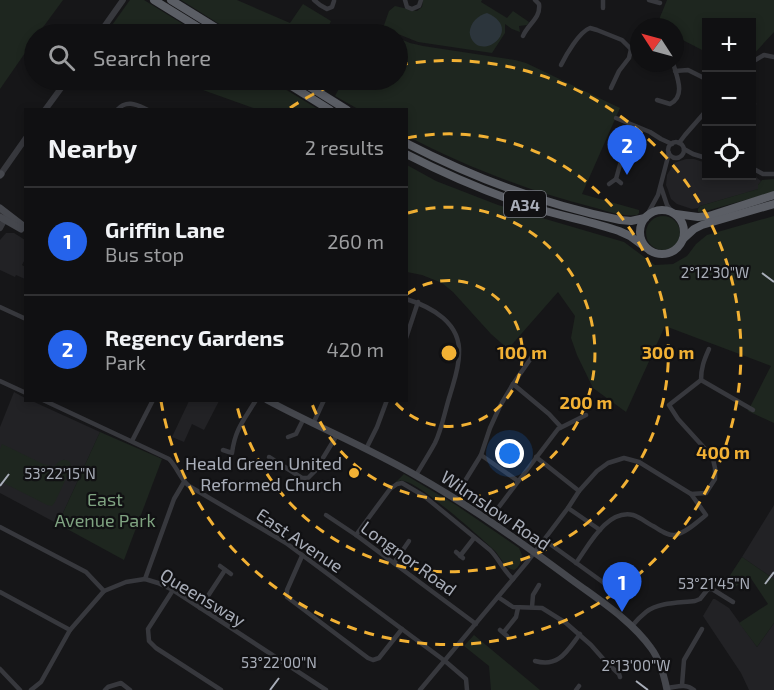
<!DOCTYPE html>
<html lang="en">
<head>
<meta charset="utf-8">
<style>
  body { margin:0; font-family:"Exo 2",sans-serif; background:#19191b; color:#f1f3f6 }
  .controls { position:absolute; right:18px; top:18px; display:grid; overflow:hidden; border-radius:0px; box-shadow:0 3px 9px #0003 }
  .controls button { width:54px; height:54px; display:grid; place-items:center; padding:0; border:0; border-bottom:2px solid #303032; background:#101012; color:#f1f3f6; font:30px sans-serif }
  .compass { position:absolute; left:630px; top:18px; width:54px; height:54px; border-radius:50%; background:#101012; box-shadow:0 3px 9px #0003; rotate:306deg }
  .you { position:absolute; left:510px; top:454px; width:21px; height:21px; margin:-15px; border:4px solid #fff; border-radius:50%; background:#1a73e8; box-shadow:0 0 0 9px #1a73e833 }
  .badge { display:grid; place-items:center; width:39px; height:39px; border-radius:50%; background:#2563eb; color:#fff; font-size:20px; font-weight:700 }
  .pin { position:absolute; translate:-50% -50px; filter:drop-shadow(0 2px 3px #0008) }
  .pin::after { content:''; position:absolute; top:32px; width:21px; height:18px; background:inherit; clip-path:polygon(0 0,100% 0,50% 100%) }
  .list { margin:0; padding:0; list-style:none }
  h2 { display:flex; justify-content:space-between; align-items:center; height:78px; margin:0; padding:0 24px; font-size:26px }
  h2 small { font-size:20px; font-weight:400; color:#9c9d9f }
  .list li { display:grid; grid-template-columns:39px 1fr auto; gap:18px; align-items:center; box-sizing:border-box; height:108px; padding:0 24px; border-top:2px solid #303032 }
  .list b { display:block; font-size:22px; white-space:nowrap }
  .list p { margin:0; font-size:20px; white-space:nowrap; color:#9c9d9f }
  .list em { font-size:20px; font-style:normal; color:#9c9d9f }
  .icon { flex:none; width:33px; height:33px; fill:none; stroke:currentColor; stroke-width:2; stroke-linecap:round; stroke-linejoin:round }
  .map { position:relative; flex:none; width:774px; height:690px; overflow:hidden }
  .search { position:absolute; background:#101012; box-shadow:0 3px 9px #0003; left:24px; top:24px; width:384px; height:66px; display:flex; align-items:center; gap:15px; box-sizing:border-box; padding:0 21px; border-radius:33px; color:#9c9d9f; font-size:22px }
  .panel { position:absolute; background:#101012; box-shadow:0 3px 9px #0003; left:24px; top:108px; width:384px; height:294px; border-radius:0px }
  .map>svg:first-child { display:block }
  .built { fill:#222225 }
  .green { fill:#1e261f }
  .water { fill:#2c353c }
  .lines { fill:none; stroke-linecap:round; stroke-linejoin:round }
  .minor { stroke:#37383d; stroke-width:4.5 }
  .tertiary { stroke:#37383d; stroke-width:6 }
  .secondary { stroke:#45474d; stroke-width:7 }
  .trunk { stroke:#5b5e65; stroke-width:8 }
  .ticks { fill:none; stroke:#a8adb8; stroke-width:2 }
  .ring { fill:none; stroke:#f2b134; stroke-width:3; stroke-dasharray:10 8 }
  .poi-dot { fill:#f2b134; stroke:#111113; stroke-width:2 }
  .labels { text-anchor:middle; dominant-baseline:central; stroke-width:4.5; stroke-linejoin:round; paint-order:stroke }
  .shield { fill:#111113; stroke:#7b7e86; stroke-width:1.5 }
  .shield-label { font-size:16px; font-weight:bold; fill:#a8adb8 }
  .poi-label { font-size:18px; fill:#a8adb8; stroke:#111113; text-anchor:end }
  .park-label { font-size:18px; fill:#7fa381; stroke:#111113 }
  .street-label { font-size:18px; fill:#a8adb8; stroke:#111113 }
  .ticks-label { font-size:15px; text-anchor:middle; fill:#a8adb8; stroke:#111113; stroke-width:4.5; stroke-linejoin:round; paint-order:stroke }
  .centre { fill:#f2b134; stroke:#111113; stroke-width:3 }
  .ring-label { font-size:18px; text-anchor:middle; font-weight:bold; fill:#f2b134; stroke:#111113; stroke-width:4.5; stroke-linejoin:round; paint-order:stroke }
</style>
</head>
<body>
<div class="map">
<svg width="774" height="690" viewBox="0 0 774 690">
  <rect width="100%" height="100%" fill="#161618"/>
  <g class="built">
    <polygon points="686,159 694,159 706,163 706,176 752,176 752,174 761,181 758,185 759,189 700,206 698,208 692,209 677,204 671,199 668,190 666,185 667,175 674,163"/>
    <polygon points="6,233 14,233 25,240 25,259 22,265 25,267 25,279 16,275 15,277 0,270 0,240"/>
    <polygon points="14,392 25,398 26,400 32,401 100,432 58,524 0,493 0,427"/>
    <polygon points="189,401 219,401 204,430 192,424 184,442 172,437"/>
    <polygon points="774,505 774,579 742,557"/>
    <polygon points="713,599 715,599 729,608 757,647 774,623 774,690 749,690 741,673 703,616"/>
  </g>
  <g class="green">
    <polygon points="0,0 63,0 38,34 34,34 34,40 0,89"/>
    <polygon points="130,0 144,0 199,34 116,34 110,28"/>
    <polygon points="181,0 237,0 290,23 303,4 331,21 325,34 235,34"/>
    <polygon points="423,0 482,0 481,2 507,18 513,11 529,22 527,25 519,26 520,32 512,29 505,24 505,33 492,53 418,42 383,28 389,11 395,6 417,11 422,7"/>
    <polygon points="667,0 774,0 774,32 752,56 752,22 706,22 706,52 675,36 675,27 656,27"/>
    <path d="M336,25C353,24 374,29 390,34H329L331,29Z"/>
    <path d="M398,38L410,43L423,46L515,60L526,63L620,108L582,194L639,210V213L637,215C622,217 607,211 592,207C528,191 465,166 407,136L406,110L358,109L335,96L342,83L339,80H398Z"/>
    <polygon points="175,80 270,80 318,109 256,109"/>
    <polygon points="407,165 436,181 498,205 624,242 655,265 673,264 687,256 696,244 707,235 774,216 774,423 748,411 771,366 665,326 626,412 593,388 577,355 571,338 575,316 558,292 508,349 491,334 453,292 442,283 422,275 407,272"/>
    <polygon points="774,179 774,192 706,211 698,212 698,209 700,206 758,189 758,185 762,180"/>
    <circle cx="663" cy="233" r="17"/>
    <polygon points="100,432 162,459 124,560 58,524"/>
    <path d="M2,444L43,464L53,467C58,463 62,456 70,462L71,468L55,502L52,506L47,505L0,481V449Z"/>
    <path d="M404,474L456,505L519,548L522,555C521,561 520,567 514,570C504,568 501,557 494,550C479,536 421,484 404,481C399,480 399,481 395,483Z"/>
    <polygon points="742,557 774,579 774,623 757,647 739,623 768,604 750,577 735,587 727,580"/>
    <polygon points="474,635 540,690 491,690 489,666 464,646"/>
  </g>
  <path class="water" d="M487,13C524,29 482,62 471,38C466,27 477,15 487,13Z"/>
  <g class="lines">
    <g class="minor">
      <polyline points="314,0 320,5 327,9 332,7 334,1"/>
      <polyline points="405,0 407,7 412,9 419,6 421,0"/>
      <polyline points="649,0 660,3"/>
      <polyline points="603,8 603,0"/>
      <path d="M523,36C528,24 541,18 539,4L535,0"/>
      <polyline points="752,62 764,55 774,57"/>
      <path d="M561,65C566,55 579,32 590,28L597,30L622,40L631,49"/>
      <polyline points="675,71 688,70 706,79"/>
      <polyline points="611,88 619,71 629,58 631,49"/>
      <path d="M657,100L670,104C686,96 677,77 673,63"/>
      <polyline points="752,102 754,104"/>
      <path d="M117,110C127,99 137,105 148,110"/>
      <polyline points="616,118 650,132 661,139 672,144"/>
      <circle cx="676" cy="150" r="8"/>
      <polyline points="679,143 685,135 706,111"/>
      <polyline points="684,149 693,154 706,158"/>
      <polyline points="752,168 763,174 774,174"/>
      <polyline points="616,179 621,161 637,128"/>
      <polyline points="609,184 616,179 621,183"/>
      <polyline points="661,187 667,205 673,213"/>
      <polyline points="647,215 658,195 669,153"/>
      <path d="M406,299C432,307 461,323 459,354C459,368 454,381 450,395C445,410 442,429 435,443C429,454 422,465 416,475"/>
      <polyline points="0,307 26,319"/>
      <polyline points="406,338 418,302"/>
      <polyline points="701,380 753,410"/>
      <path d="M701,380C701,368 704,360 709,349"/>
      <polyline points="0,381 26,393"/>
      <polyline points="513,384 549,414 561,427"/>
      <path d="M43,400L169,459C177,467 180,479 189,486L286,543L445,661L466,679L467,690"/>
      <polyline points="313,424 324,400"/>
      <polyline points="288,437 296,434 303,420"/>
      <polyline points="132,441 153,400"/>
      <polyline points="366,449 377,427 387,400"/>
      <path d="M223,450L232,453C235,429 244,420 256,400"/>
      <polyline points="481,455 518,481"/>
      <polyline points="269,457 302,478 308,478 315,471 337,435"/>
      <polyline points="536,457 579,491"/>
      <polyline points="568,508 600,530"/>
      <polyline points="495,512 558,429 586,415"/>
      <polyline points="499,514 460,489 481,455 490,428 500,406 513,384 536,351"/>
      <polyline points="326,515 356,535 476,624"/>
      <polyline points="0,527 86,572 104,591"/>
      <path d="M356,535L390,489L397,484L402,483L424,496L490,550C499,559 503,570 513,579"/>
      <polyline points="550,544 622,596"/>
      <polyline points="456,552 463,558"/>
      <polyline points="302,556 287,590 287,597 368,658 373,660 379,658 402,629"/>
      <polyline points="460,556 474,538"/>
      <polyline points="394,563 409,541"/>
      <path d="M576,563C589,545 607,509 633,515C640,517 647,523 653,526C660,530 667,536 675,535C686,533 697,522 706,515L691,494"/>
      <polyline points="220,566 231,574"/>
      <polyline points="145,579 174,499 184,482"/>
      <polyline points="173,590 148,629 149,641 156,648 221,690"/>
      <polyline points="0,592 70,630"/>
      <polyline points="498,597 513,607 542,608 566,623 591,645 606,662 619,674 620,677"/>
      <polyline points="532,607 533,595 539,585"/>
      <polyline points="200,608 225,570"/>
      <path d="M632,626C636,621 641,616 646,612C659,602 679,603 695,601L700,599L708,589H712L733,602"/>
      <polyline points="500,630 507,636"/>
      <polyline points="504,632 516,617 518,608"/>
      <path d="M535,661C559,668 567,651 580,634"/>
      <polyline points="0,669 20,690"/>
      <polyline points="682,685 684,660 702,629"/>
      <path d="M667,688C677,687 685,683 694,690"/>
      <polyline points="31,690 41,682 70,630 104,591 126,582 145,579 158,583 173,590 326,690"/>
      <polyline points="105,690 108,687 121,683 130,690"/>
      <polyline points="420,690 528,561 568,508 579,491 597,471 608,463 624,458 639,462 691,494 706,493 715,479 715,468 713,459 708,452 678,419 669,405 701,380"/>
      <polyline points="576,690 579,686"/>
    </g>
    <g class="tertiary">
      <polyline points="99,34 123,0"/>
      <polyline points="45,110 67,80"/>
      <polyline points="0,175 26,138"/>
      <polyline points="0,228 6,217"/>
    </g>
    <g class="secondary">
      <polyline points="0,175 1,174"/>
      <polyline points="0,208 26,228"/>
      <polyline points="0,217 21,229"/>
      <path d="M267,400C317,427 369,448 417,476C472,507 522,543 572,580C599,600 631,620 651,648C660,660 664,675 667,690"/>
    </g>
    <g class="trunk">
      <polyline points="154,0 209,34"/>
      <polyline points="171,0 226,34"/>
      <polyline points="282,80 330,110"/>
      <polyline points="299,80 347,110"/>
      <path d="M406,143C474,178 545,205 620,220L631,221L645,218"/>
      <path d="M406,154C449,176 493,195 539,209C565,217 593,222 619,231L630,236L645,247"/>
      <circle cx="662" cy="232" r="22"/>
      <polyline points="676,214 698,217 709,216 774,195"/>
      <polyline points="683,239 694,229 702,225 774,204"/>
    </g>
  </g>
  <path class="ticks" d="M762,273L774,282M0,486L9,474M765,584L774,572M636,681L648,690M270,690L279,678"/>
  <g class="ring">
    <path d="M407 294A73 73 0 1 1 394 401"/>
    <path d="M408 213A146 146 0 1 1 311 401"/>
    <path d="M407 138A219 219 0 1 1 236 402"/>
    <path d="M290 108A292 292 0 0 1 344 80M398 65A292 292 0 1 1 161 401"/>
  </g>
  <circle class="poi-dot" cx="354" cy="473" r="6"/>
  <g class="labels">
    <rect class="shield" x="504" y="191" width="42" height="26" rx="4.5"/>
    <g class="shield-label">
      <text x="525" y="204">A34</text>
    </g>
    <g class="poi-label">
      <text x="342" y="463">Heald Green United<tspan x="342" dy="21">Reformed Church</tspan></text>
    </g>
    <g class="park-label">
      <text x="105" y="499">East<tspan x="105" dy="21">Avenue Park</tspan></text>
    </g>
    <g class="street-label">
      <text transform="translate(496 510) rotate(34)">Wilmslow Road</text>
      <text transform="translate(300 540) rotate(34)">East Avenue</text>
      <text transform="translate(409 558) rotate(36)">Longnor Road</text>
      <text transform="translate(203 597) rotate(31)">Queensway</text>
    </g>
  </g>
  <g class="ticks-label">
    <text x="715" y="278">2°12'30"W</text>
    <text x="60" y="479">53°22'15"N</text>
    <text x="714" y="589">53°21'45"N</text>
    <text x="279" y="668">53°22'00"N</text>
    <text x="636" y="671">2°13'00"W</text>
  </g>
  <circle cx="449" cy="353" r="9" class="centre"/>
  <g class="ring-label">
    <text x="522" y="359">100 m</text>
    <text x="668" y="359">300 m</text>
    <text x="586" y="409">200 m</text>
    <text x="723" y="459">400 m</text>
  </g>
</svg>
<div class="controls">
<button>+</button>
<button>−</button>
<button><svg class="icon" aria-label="locate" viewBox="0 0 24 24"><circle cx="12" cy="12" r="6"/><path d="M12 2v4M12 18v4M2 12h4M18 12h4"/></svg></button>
</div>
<svg class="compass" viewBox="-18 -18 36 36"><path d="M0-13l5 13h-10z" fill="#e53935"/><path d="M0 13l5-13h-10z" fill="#9c9d9f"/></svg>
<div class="you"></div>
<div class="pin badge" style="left:622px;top:612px">1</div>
<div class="pin badge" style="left:627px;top:175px">2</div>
<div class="search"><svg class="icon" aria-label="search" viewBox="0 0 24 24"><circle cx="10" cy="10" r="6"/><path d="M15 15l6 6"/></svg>Search here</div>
<section class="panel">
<h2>Nearby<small>2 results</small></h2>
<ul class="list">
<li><span class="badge">1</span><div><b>Griffin Lane</b><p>Bus stop</p></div><em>260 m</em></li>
<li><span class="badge">2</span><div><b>Regency Gardens</b><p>Park</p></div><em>420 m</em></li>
</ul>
</section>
</div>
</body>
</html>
